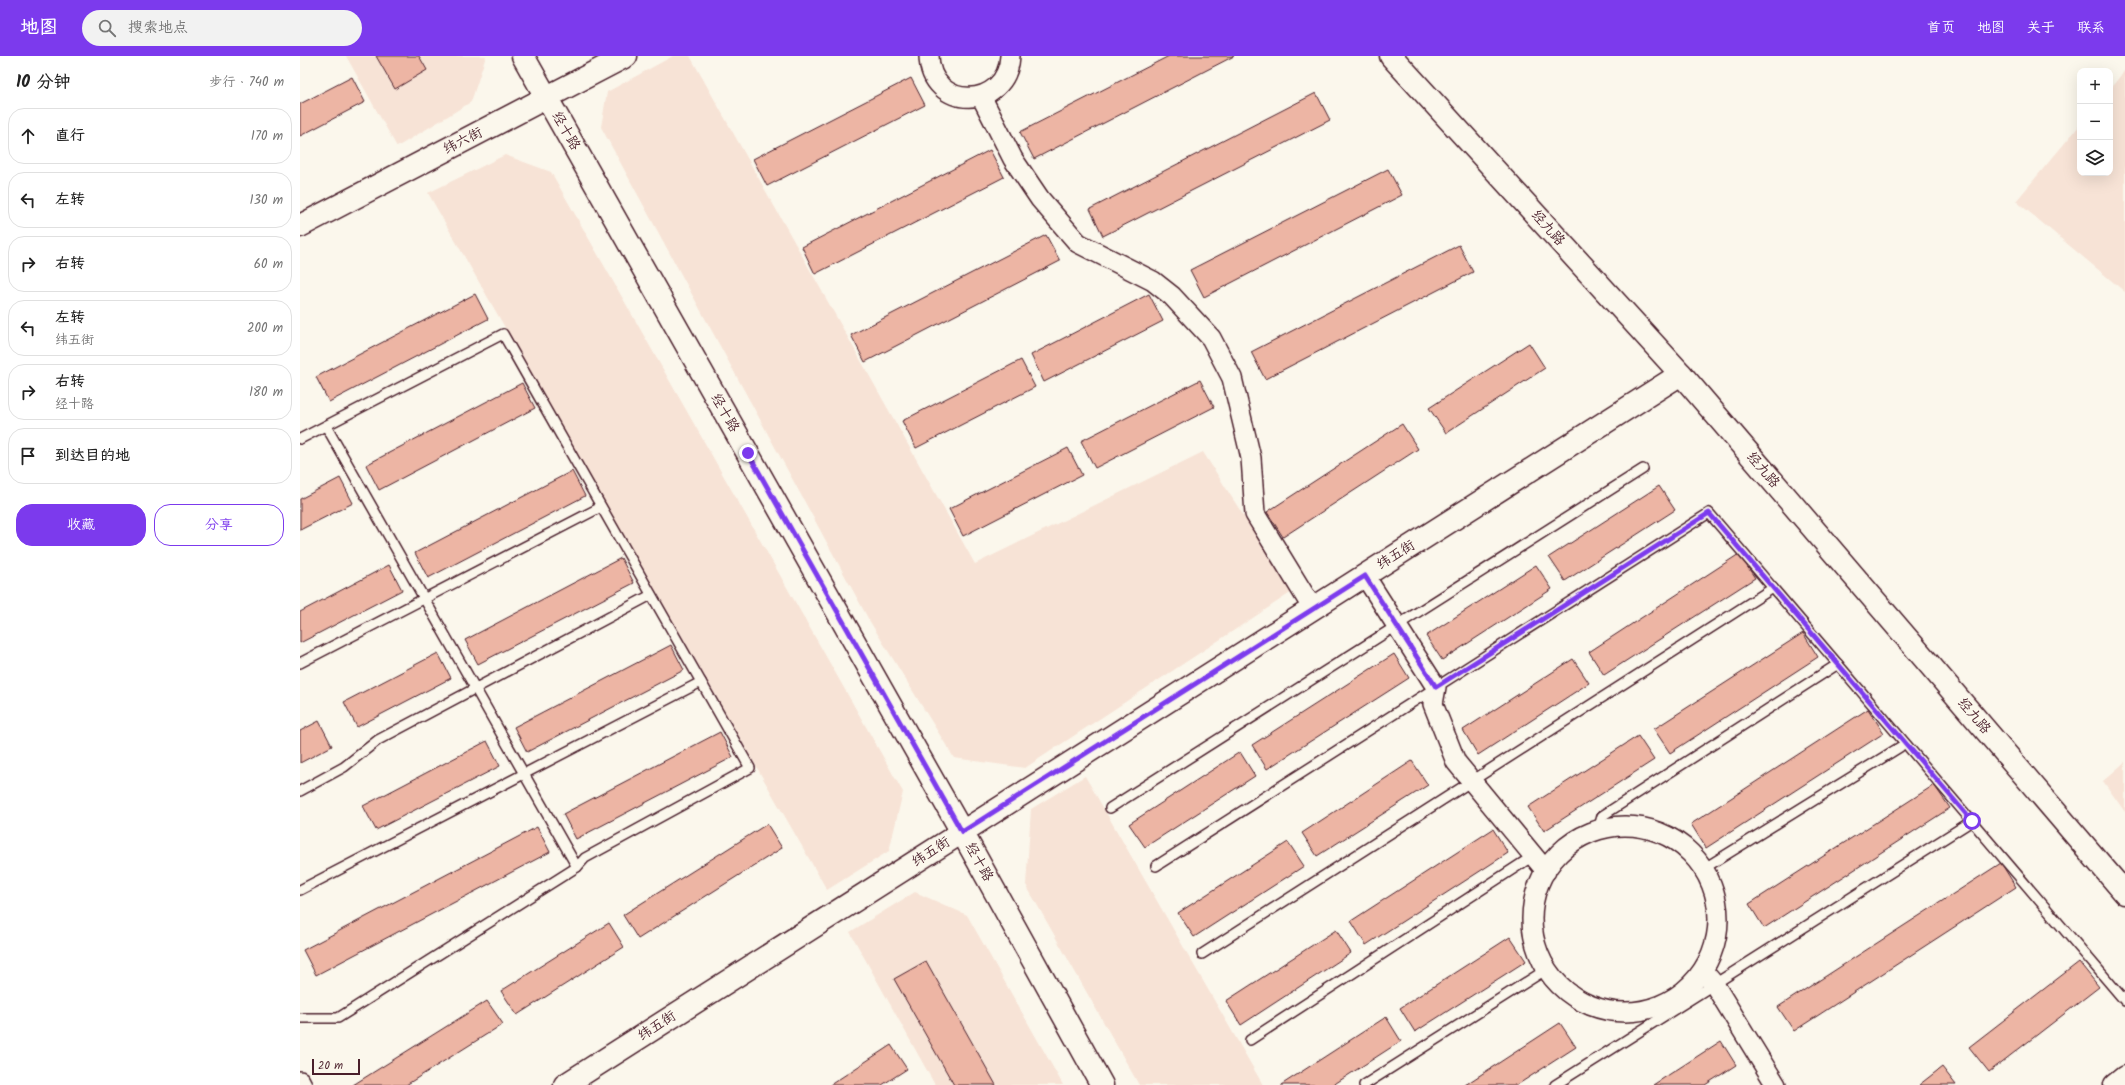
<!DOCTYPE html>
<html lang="zh">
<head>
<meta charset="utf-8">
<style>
  body { margin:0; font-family:Kalam,"LXGW WenKai TC",sans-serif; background:#f2f2f2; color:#222 }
  .controls { position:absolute; right:12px; top:12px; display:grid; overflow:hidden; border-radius:8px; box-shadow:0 4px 16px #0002 }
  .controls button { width:36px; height:36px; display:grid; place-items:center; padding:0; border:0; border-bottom:1px solid #e0e0e0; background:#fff; color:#222; font:20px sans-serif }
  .scale { position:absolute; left:12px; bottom:10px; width:48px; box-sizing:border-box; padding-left:4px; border:2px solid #4a1f2b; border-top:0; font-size:11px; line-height:14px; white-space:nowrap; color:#4a1f2b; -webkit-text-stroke:3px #fbf7ec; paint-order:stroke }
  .stop { position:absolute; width:12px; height:12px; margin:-9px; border:3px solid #7c3aed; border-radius:50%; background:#fff }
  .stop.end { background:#7c3aed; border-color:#fff; box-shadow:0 1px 4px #0008 }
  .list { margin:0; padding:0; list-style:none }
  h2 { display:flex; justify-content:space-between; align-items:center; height:52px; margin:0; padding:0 16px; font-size:17px }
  h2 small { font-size:13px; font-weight:400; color:#767676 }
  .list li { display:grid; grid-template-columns:26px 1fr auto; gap:12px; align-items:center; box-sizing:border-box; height:56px; margin:0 8px 8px; padding:0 8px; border:1px solid #e0e0e0; border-radius:16px }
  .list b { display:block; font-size:15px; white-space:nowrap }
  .list p { margin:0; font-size:13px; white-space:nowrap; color:#767676 }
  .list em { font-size:13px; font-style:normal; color:#767676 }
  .actions { display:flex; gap:8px; padding:12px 16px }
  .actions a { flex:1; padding:9px 0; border:1px solid #7c3aed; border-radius:16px; text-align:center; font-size:14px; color:#7c3aed }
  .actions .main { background:#7c3aed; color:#fff }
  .icon { flex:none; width:22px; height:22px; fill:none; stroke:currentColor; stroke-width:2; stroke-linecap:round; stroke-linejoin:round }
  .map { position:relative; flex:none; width:1825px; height:1029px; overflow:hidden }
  header { display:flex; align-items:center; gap:24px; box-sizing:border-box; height:56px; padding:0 20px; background:#7c3aed; color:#fff }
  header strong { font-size:19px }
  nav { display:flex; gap:22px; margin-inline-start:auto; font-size:14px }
  .search { width:280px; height:36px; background:#f2f2f2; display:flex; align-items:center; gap:10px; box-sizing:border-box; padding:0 14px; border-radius:22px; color:#767676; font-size:15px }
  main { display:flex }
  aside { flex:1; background:#fff }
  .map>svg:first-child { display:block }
  .built { fill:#f7e3d6 }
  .building { fill:#edb5a4; stroke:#4a1f2b }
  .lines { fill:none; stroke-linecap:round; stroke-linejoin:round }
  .service-casing { stroke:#4a1f2b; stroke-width:12 }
  .minor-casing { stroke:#4a1f2b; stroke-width:22 }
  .tertiary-casing { stroke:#4a1f2b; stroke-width:25 }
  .secondary-casing { stroke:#4a1f2b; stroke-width:25 }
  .service { stroke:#fbf7ec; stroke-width:9 }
  .minor { stroke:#fbf7ec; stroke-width:19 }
  .tertiary { stroke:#fbf7ec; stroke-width:22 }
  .secondary { stroke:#fbf7ec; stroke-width:22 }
  .route { stroke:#7c3aed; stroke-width:5 }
  .labels { text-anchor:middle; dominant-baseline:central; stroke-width:3.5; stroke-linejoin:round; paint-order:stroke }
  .street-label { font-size:14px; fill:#4a1f2b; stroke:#fbf7ec }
</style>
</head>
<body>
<header>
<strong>地图</strong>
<div class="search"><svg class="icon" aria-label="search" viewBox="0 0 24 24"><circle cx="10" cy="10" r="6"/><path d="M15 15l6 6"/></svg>搜索地点</div>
<nav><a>首页</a><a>地图</a><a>关于</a><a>联系</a></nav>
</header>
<main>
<aside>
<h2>10 分钟<small>步行 · 740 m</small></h2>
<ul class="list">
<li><svg class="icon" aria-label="ahead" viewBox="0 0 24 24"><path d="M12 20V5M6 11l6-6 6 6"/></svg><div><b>直行</b></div><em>170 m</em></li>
<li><svg class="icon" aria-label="left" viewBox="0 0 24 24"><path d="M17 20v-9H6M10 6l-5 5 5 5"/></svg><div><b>左转</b></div><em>130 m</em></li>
<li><svg class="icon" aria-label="right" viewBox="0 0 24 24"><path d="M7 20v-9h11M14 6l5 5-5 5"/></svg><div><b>右转</b></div><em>60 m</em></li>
<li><svg class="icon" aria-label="left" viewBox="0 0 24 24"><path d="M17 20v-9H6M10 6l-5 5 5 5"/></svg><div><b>左转</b><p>纬五街</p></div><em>200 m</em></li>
<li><svg class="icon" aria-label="right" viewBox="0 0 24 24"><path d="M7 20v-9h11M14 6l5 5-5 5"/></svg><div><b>右转</b><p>经十路</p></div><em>180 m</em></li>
<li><svg class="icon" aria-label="arrive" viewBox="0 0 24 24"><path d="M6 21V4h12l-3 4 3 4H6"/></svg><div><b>到达目的地</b></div></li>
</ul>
<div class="actions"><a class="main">收藏</a><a>分享</a></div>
</aside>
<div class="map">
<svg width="1825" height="1029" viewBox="0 0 1825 1029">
  <rect width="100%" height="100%" fill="#fbf7ec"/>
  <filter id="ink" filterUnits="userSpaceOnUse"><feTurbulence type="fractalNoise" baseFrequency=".025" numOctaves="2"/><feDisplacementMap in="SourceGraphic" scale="8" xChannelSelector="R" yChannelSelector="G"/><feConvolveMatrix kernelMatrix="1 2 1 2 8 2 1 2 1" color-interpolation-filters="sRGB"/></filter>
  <g filter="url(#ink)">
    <g class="built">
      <polygon points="46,0 186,0 171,46 97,91"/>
      <polygon points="373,0 390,0 675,508 903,396 992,536 725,712 654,702 569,564 301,71 307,36"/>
      <polygon points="1825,14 1825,236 1716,145 1780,69 1780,117 1810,117 1810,33"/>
      <polygon points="205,99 251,116 603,736 589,795 527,834 128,137"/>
      <polygon points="1825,706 1825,756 1803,725"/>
      <polygon points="785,720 963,1029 839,1029 726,829 731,753"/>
      <polygon points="615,836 667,859 763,1029 635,1029 550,876"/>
    </g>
    <g class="building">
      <polygon points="76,0 119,0 127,14 95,33"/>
      <polygon points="869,0 934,0 734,103 720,76"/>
      <polygon points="52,21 65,46 0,80 0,48"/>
      <polygon points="611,22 625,49 467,130 453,103"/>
      <polygon points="1016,37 1030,64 803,180 790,153"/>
      <polygon points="690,94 704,121 515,218 502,191"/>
      <polygon points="1088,113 1102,139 904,241 890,214"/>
      <polygon points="746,179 760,205 565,306 551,279"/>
      <polygon points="1159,189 1173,216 965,323 951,296"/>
      <polygon points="175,238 188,263 29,346 16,321"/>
      <polygon points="849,238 863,265 744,326 731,299"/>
      <polygon points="1229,287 1245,312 1146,377 1129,352"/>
      <polygon points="721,304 735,331 616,392 602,365"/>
      <polygon points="900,324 914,351 795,412 781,385"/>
      <polygon points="222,327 235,352 79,434 66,409"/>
      <polygon points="1102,368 1118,393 983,481 967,456"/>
      <polygon points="768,392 782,419 663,480 649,453"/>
      <polygon points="272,415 285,440 128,522 115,497"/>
      <polygon points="40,422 53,447 0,474 0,443"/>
      <polygon points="1359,430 1375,454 1265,525 1249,501"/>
      <polygon points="1439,498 1455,522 1304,619 1289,596"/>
      <polygon points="321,502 334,527 178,608 165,584"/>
      <polygon points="89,509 102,534 0,587 0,556"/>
      <polygon points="1236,509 1252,533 1142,604 1126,580"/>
      <polygon points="1503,577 1518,601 1370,697 1354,673"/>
      <polygon points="371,589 384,614 227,696 214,671"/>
      <polygon points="138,597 151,622 57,671 44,646"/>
      <polygon points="1094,598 1109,622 967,713 952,689"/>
      <polygon points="1273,603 1289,627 1178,699 1163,674"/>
      <polygon points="1568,653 1584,677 1406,792 1391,768"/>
      <polygon points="19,665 32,690 0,707 0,675"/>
      <polygon points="420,676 433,701 276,783 263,758"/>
      <polygon points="1338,680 1354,704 1244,775 1228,751"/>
      <polygon points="187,685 200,710 76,774 63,750"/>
      <polygon points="940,696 955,720 845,791 829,768"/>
      <polygon points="1112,705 1128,729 1017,800 1002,777"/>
      <polygon points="1634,729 1650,752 1464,872 1449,848"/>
      <polygon points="467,768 482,792 338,883 323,859"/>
      <polygon points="237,771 250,796 16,919 3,894"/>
      <polygon points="1193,773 1208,797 1066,889 1051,865"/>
      <polygon points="988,786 1004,810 894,881 878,857"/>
      <polygon points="1701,807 1716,831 1494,975 1478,951"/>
      <polygon points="309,867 324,891 217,959 201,935"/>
      <polygon points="1036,874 1051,897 941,969 926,945"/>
      <polygon points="1210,881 1226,905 1115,976 1100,952"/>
      <polygon points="626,905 696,1029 654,1029 594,923"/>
      <polygon points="1779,906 1799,931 1689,1016 1669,991"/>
      <polygon points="187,945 203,968 106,1029 53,1029"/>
      <polygon points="1086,961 1101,985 1033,1029 981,1029"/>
      <polygon points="1260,967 1276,991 1217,1029 1165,1029"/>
      <polygon points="1421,985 1436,1009 1405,1029 1353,1029"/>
      <polygon points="591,989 607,1013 582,1029 530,1029"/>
      <polygon points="1642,1011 1656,1029 1619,1029"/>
    </g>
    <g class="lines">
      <g class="service-casing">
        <g id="service">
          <polyline points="26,370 277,811"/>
          <polyline points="0,383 203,278 450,712 285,802 277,811 38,962 0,962"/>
          <polyline points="0,607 301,451"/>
          <polyline points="0,735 44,711 78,684 351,539"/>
          <polyline points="810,752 1343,413"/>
          <polyline points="1298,775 1302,760 1538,608"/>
          <polyline points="856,810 1409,457 1825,945"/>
          <polyline points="1403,813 1600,691"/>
          <polyline points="0,834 401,626"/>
          <polyline points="902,898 1473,532"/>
          <polyline points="950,984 1233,800"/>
          <polyline points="1064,1029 1247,913"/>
          <polyline points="1255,1029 1672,765"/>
        </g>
      </g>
      <g class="minor-casing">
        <g id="minor">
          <path d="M629,0C630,55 707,55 710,0"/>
          <polyline points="681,40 713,103 740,143 778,187 853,225 872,240 911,282 932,322 951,402 955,458 1013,553"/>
          <polyline points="1065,520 1136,631 1133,648 1156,706 1246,815"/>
          <circle cx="1325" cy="863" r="93"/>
          <polyline points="1403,915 1414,928 1476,1029"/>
          <polyline points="0,1025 2,1029"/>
        </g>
      </g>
      <g class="tertiary-casing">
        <g id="tertiary">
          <polyline points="1091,0 1381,318 1825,837"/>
          <polyline points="0,170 326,0"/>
          <polyline points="265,1029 1381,318"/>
          <polyline points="1815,1029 1825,1021"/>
        </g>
      </g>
      <g class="secondary-casing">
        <polyline id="secondary" points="223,0 662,776 802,1029"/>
      </g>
      <use href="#service" class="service"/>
      <use href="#minor" class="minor"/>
      <use href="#tertiary" class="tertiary"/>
      <use href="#secondary" class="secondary"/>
    </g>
  </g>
  <g class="lines" filter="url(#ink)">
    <polyline class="route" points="448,397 662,776 1065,520 1136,631 1409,457 1672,765"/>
  </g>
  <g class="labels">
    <g class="street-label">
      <text transform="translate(266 75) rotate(60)">经十路</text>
      <text transform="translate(163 85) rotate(-27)">纬六街</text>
      <text transform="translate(1248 172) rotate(48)">经九路</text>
      <text transform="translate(425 357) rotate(60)">经十路</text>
      <text transform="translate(1463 414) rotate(49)">经九路</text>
      <text transform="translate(1096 499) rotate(-32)">纬五街</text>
      <text transform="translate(1674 660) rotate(49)">经九路</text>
      <text transform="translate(631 796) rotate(-33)">纬五街</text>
      <text transform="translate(679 806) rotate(61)">经十路</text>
      <text transform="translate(357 970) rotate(-33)">纬五街</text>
    </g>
  </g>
</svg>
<div class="controls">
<button>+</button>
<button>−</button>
<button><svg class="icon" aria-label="layers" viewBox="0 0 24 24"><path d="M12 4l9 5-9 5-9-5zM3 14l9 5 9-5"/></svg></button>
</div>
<div class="scale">20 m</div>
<div class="stop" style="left:1672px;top:765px"></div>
<div class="stop end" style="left:448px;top:397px"></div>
</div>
</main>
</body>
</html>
